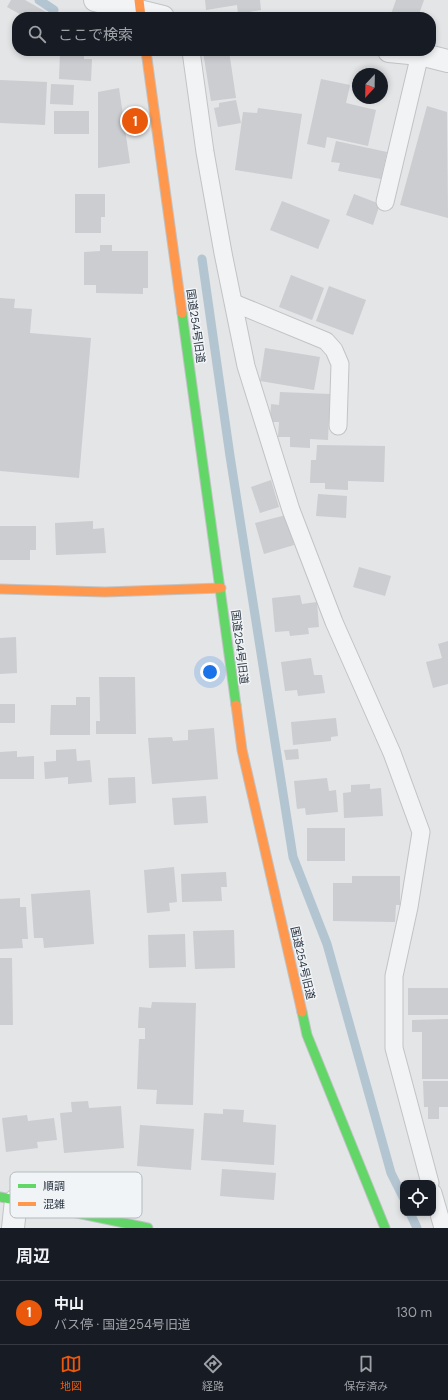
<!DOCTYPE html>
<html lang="ja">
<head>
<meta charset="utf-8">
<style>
  body { margin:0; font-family:"DM Sans","Noto Sans JP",sans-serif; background:#242831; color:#f1f3f6 }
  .controls { position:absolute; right:12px; bottom:12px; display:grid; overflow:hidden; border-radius:8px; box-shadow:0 2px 6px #0003 }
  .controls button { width:36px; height:36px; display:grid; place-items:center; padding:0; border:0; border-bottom:1px solid #363941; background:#171b24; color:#f1f3f6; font:20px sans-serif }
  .compass { position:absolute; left:352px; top:68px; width:36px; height:36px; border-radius:50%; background:#171b24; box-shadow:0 2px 6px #0003; rotate:202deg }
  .you { position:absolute; left:210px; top:672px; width:14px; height:14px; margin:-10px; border:3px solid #fff; border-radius:50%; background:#1a73e8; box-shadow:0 0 0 6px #1a73e833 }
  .badge { display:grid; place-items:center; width:26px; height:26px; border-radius:50%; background:#ea580c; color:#fff; font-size:13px; font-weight:700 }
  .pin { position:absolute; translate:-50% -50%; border:2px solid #fff; box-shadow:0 1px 4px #0006 }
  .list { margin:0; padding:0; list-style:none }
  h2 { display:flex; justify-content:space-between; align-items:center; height:52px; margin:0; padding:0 16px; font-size:17px }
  h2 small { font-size:13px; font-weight:400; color:#9ea1a6 }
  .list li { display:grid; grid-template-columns:26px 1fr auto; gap:12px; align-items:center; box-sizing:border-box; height:64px; padding:0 16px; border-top:1px solid #363941 }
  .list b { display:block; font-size:15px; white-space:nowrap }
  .list p { margin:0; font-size:13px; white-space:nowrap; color:#9ea1a6 }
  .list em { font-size:13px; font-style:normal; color:#9ea1a6 }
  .icon { flex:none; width:22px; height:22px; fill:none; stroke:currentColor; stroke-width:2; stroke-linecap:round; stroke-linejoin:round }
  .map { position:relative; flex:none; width:448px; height:1228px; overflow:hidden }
  .search { position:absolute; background:#171b24; box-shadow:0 2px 6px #0003; left:12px; right:12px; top:12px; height:44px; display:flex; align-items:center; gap:10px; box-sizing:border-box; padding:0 14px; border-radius:16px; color:#9ea1a6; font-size:15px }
  .sheet { height:116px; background:#171b24 }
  nav { display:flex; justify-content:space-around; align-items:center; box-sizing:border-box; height:56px; border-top:1px solid #363941; background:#171b24; font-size:11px; color:#9ea1a6 }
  nav a { display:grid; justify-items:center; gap:2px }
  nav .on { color:#ea580c }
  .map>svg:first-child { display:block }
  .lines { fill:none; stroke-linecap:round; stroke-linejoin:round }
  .stream { stroke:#b3c5d1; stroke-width:9 }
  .building { fill:#cbcdd0 }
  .lane-casing { stroke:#c1c3c5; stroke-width:19 }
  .street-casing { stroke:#c1c3c5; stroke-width:24 }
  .fast-casing { stroke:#c1c3c5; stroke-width:11 }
  .slow-casing { stroke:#c1c3c5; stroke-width:11 }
  .lane { stroke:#f2f3f5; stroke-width:17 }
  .street { stroke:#f2f3f5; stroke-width:22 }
  .fast { stroke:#63d668; stroke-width:9 }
  .slow { stroke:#ff974d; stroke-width:9 }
  .labels { text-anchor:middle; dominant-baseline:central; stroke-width:3; stroke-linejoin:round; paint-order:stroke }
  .street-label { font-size:11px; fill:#2a3541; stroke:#f1f4f7 }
  .key { fill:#f1f4f7; stroke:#b5bbc0; stroke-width:1 }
  .key-label { font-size:11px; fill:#2a3541 }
</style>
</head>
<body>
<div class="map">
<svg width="448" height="1228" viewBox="0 0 448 1228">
  <rect width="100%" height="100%" fill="#e3e5e7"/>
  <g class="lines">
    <g class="stream">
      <polyline points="39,0 54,10"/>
      <polyline points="202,259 230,456 293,857 327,944 391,1173 403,1197"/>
      <polyline points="410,1213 417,1228"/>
    </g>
  </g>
  <g class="building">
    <polygon points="11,0 25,0 55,17 25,17 7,7"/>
    <polygon points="205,0 260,0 261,10 238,14 237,5 206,10"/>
    <polygon points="396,0 424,0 418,17 390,17"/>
    <polygon points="229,51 236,98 211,101 203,52"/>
    <polygon points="60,52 84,53 84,59 92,59 91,81 59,79"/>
    <polygon points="321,79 350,85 346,103 376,110 368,146 327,137 325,148 307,144"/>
    <polygon points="0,80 47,82 45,125 0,123"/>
    <polygon points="51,84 74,85 73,105 50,104"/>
    <polygon points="119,88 130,163 98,168 98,92"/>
    <polygon points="236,100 241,123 218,127 214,108 219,107 219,103"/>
    <polygon points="427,106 447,112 448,218 400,205"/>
    <polygon points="258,108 302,114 292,179 235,170 243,112 257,113"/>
    <rect x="54" y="111" width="35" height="23"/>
    <polygon points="336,141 387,152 381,179 338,171 340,163 331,162"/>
    <polygon points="75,194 105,194 105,217 101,217 101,233 75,233"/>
    <polygon points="354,194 380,204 373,225 346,215"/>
    <polygon points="282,201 330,220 318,249 270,230"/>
    <polygon points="100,245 112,245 112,251 148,251 148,288 143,288 143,294 96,293 96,285 84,285 84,252 100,251"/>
    <polygon points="291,275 324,288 312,320 279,307"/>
    <polygon points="329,286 366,300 353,335 316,321"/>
    <polygon points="0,298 15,299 14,308 32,309 30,333 91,338 79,478 0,471"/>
    <polygon points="265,348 320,357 314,390 260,381"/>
    <polygon points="280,392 330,394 328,440 310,439 310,448 290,447 290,437 278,437 279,422 270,422 271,404 279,405"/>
    <polygon points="317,445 385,446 384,482 348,481 348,490 325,489 325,483 310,483 311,460 316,460"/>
    <polygon points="271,480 279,507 260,513 251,487"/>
    <polygon points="318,494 347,496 346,518 316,516"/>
    <polygon points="286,515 294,545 264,554 255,523"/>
    <polygon points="93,521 93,529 104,528 106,553 56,555 55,523"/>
    <polygon points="0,526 36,526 36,550 30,550 30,560 0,560"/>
    <polygon points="359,567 391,576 385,596 353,587"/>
    <polygon points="300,595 302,604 317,602 319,627 308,628 309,634 290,636 289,631 275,632 272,598"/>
    <polygon points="16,637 17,673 0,674 0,638"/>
    <polygon points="448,641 448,684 433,688 426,662 442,658 438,644"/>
    <polygon points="311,658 314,675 322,675 325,693 298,696 297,690 285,691 281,662"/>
    <polygon points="99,677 135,677 136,734 96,734 96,721 100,721"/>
    <polygon points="76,697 90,697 90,735 50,735 51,705 76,705"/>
    <rect x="0" y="704" width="15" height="19"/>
    <polygon points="336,718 338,736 331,737 331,741 293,745 291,722"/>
    <polygon points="214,728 218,779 152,784 148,738 172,737 173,741 188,740 188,730"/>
    <polygon points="76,749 77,761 90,760 92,782 68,784 68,777 45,779 44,762 56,761 56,750"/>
    <polygon points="298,749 299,759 286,760 284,750"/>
    <polygon points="17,751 17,757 34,756 34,779 0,779 0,752"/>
    <polygon points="135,777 136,803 109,805 108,778"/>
    <polygon points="327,778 329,791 336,790 338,812 306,815 305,808 297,809 294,781"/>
    <polygon points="370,784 370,789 381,788 383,816 344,818 343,793 351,792 351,785"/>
    <polygon points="206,796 208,823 174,825 172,798"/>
    <rect x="307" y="828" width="38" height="33"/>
    <polygon points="174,867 177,902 169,903 170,911 147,913 144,870"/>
    <polygon points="226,872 227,887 221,887 222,901 182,902 181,874"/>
    <polygon points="352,876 400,876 400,905 396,905 395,922 333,921 333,883 352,883"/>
    <polygon points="90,890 94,944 44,948 43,938 34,938 31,894"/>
    <polygon points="20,898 20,907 26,907 28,939 22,939 23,948 0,949 0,899"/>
    <polygon points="234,930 235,968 195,969 193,931"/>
    <polygon points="185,934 186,967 149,968 148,935"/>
    <polygon points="0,958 12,958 13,1025 0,1025"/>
    <rect x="408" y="988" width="40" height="27"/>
    <polygon points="152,1002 196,1003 193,1105 156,1104 157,1090 137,1089 139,1039 145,1039 145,1028 138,1028 139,1007 151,1008"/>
    <polygon points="448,1019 448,1079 422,1079 422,1032 412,1032 412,1020"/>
    <polygon points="423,1081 448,1081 448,1107 439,1107 439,1119 428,1119 428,1107 424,1107"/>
    <polygon points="88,1101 89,1108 121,1106 124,1148 64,1153 60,1113 72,1112 71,1102"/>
    <polygon points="223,1109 244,1110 243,1122 276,1125 274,1165 201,1160 204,1113 223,1114"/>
    <polygon points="27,1115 28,1121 54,1118 57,1140 37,1142 38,1148 6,1152 2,1118"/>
    <polygon points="140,1125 194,1129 191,1170 137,1166"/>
    <polygon points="222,1169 276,1173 274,1200 220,1196"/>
  </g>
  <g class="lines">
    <g class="lane-casing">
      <g id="lane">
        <polyline points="191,51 205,152 223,253 246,366 291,510 334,622 392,753 421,832 409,907 394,976 394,1048 430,1183"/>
        <polyline points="385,202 420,54"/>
        <polyline points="234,303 326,341 334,350 340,364 338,426"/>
        <polyline points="433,1193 443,1228"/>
      </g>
    </g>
    <g class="street-casing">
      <g id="street">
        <polyline points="95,0 163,17"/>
        <polyline points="389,51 420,54 448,61"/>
        <polyline points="13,1228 16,1200"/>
      </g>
    </g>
    <g class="fast-casing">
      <g id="fast">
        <polyline points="182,313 236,705"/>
        <polyline points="302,1012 307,1035 385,1228"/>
        <polyline points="0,1197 148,1228"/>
      </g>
    </g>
    <g class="slow-casing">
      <g id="slow">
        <polyline points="139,0 141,17"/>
        <polyline points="146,51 182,313"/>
        <polyline points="0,589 105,592 221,588"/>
        <polyline points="236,705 242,750 302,1012"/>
      </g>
    </g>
    <use href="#lane" class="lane"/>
    <use href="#street" class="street"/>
    <use href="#fast" class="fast"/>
    <use href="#slow" class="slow"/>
  </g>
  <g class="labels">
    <g class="street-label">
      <text transform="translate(196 326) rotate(82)">国道254号旧道</text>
      <text transform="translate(240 647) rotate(83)">国道254号旧道</text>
      <text transform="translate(303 963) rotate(77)">国道254号旧道</text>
    </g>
  </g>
  <rect x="10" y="1172" width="132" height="46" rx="6" class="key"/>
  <rect x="18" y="1184" width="18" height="4" fill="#63d668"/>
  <rect x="18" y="1202" width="18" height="4" fill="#ff974d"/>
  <g class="key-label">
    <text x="43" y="1190">順調</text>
    <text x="43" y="1208">混雑</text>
  </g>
</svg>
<div class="controls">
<button><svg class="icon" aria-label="locate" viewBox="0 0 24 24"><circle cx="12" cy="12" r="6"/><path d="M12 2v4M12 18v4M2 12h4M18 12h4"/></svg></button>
</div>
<svg class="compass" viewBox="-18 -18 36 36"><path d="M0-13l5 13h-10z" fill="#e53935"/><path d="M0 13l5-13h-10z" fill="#9ea1a6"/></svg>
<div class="you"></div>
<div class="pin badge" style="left:135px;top:121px">1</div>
<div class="search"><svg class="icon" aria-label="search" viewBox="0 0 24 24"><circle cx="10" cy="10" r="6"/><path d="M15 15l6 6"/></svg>ここで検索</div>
</div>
<section class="sheet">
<h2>周辺<small></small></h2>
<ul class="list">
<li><span class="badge">1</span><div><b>中山</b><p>バス停 · 国道254号旧道</p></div><em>130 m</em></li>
</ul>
</section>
<nav>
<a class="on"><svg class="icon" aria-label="map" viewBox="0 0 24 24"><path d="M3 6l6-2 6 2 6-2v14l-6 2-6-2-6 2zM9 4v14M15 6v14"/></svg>地図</a>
<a><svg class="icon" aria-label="directions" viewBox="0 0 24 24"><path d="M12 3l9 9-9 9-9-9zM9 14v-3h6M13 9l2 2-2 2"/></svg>経路</a>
<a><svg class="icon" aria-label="saved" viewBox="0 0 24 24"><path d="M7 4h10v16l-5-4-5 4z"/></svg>保存済み</a>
</nav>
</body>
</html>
